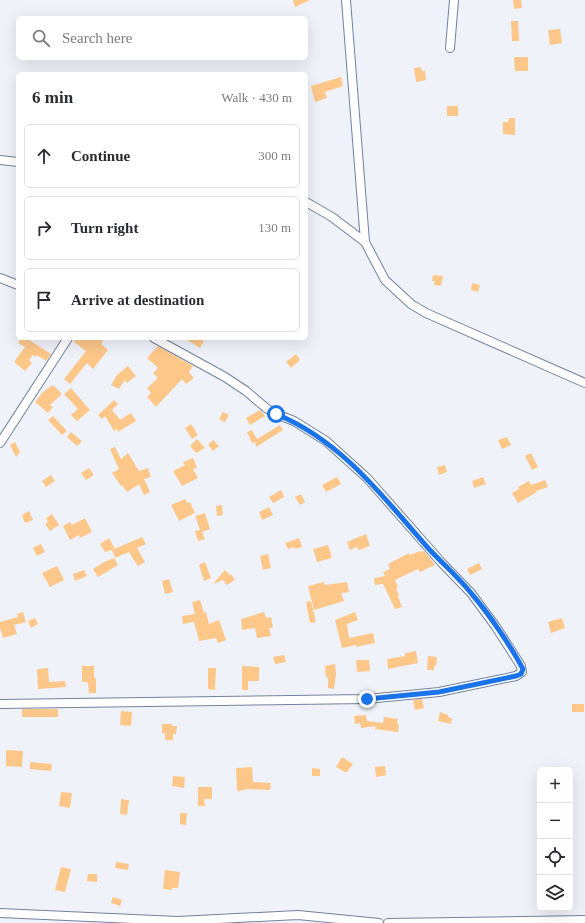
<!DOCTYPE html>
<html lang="en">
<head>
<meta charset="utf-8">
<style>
  body { margin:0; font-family:Georgia,serif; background:#f2f2f3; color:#2b2b33 }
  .controls { position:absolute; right:12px; bottom:12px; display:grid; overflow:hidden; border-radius:6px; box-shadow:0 4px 16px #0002 }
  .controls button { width:36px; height:36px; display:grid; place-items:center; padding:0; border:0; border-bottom:1px solid #e1e1e2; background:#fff; color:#2b2b33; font:20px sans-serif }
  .stop { position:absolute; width:12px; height:12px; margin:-9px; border:3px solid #1a73e8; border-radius:50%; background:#fff }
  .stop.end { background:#1a73e8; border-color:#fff; box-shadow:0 1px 4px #0008 }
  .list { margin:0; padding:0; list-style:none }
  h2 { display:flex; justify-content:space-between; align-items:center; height:52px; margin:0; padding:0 16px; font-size:17px }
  h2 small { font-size:13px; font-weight:400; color:#7c7c81 }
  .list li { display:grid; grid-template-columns:26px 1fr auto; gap:12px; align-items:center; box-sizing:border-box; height:64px; margin:0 8px 8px; padding:0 8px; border:1px solid #e1e1e2; border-radius:6px }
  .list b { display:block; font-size:15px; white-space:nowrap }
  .list em { font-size:13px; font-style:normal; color:#7c7c81 }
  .icon { flex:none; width:22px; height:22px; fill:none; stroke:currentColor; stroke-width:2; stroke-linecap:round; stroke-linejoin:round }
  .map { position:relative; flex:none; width:585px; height:923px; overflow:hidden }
  .search { position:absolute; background:#fff; box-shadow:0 4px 16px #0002; left:16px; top:16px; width:292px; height:44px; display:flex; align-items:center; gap:10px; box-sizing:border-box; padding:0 14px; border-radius:6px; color:#7c7c81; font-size:15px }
  .panel { position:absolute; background:#fff; box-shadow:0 4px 16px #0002; left:16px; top:72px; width:292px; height:268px; border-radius:6px }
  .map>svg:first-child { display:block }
  .building { fill:#fdc78a }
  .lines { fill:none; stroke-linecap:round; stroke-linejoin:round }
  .street-casing { stroke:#73829e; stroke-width:10 }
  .street { stroke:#fff; stroke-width:8 }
  .route { stroke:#1a73e8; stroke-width:5 }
</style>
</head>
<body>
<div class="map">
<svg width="585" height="923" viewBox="0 0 585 923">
  <rect width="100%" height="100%" fill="#eff3f9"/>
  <g class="building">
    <polygon points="293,0 310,0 295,7"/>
    <polygon points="513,0 521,0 522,8 514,9"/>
    <polygon points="511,21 518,21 519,41 512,41"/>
    <polygon points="560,29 562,43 550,45 548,30"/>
    <polygon points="514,57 528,57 528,71 515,71"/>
    <polygon points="421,67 422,71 425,71 426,80 416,82 414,68"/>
    <polygon points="341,77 343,86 325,92 327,98 315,102 311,86"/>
    <rect x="447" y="106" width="11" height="10"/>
    <polygon points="509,118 515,118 515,135 503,134 503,122 508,122"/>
    <polygon points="433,275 443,276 441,286 434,285 435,281 432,281"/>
    <polygon points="472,283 480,285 478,292 471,290"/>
    <polygon points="21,338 26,338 51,354 46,361 37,355 36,357 33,355 29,360 32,363 25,371 14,362 25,347 18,343"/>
    <polygon points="77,338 100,338 103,341 101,344 108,350 93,369 87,363 70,384 64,379 86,351 74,342"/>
    <polygon points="184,338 199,338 204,341 200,348"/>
    <polygon points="158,346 193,366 189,372 194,378 186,384 182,379 156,407 147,397 151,393 147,388 158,378 153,373 158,368 147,358"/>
    <polygon points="296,354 300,360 291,368 286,362"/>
    <polygon points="128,366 136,376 127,383 125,380 119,389 111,385 117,375"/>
    <polygon points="51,386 54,386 62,394 50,405 53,407 48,413 35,402 42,393"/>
    <polygon points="71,388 90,410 77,421 71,415 78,409 64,394"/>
    <polygon points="114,400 118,404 112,410 120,420 131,413 136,421 118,432 117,429 114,431 105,416 102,419 98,415"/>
    <polygon points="260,410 265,416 250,425 246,418"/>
    <polygon points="223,412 229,415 225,422 219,419"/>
    <polygon points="53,416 67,431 62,435 48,420"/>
    <polygon points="191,424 198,435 192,439 185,428"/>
    <polygon points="280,425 283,430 256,447 255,442 252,443 247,432 252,430 257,439"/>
    <polygon points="71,432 82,441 77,446 67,437"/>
    <polygon points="507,437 511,445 502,449 498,440"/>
    <polygon points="197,439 205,448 196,453 190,446"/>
    <polygon points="213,440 219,446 213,451 208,445"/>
    <polygon points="15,442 20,452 16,457 10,445"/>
    <polygon points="115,447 121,459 128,453 139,471 148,468 151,477 144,479 150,492 144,495 139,484 127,492 122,485 121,486 112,473 119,469 110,449"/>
    <polygon points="531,453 538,467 532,470 525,456"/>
    <polygon points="193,458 197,468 193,469 198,478 182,486 173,471 185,465 183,462"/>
    <polygon points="445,465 447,472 439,475 437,467"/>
    <polygon points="89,468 94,475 86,480 81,473"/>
    <polygon points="51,475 55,481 46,487 42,481"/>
    <polygon points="337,477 341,484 326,492 322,485"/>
    <polygon points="483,477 486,484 474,488 472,481"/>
    <polygon points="545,480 548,487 536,491 537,492 518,503 512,493 519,489 518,487 529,481 531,485"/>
    <polygon points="281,490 284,497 273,503 269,497"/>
    <polygon points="301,494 305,502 300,505 295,497"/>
    <polygon points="185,499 187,503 190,502 195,513 179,521 171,505"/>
    <polygon points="222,505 223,515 217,516 216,506"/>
    <polygon points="269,507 273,515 262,520 259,512"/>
    <polygon points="29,511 33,520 25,523 22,515"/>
    <polygon points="205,513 210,529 202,532 205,539 198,541 195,531 200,530 195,516"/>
    <polygon points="52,514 59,525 50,531 45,524 48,522 46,518"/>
    <polygon points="85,518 92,532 80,538 79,535 70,540 63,526 70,522 72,525"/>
    <polygon points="366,534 370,546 359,550 357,547 350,550 347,542"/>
    <polygon points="142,537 146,544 137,548 145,562 138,566 129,552 115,558 112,550"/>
    <polygon points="109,538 115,549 105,552 100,544"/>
    <polygon points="299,538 302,547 295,549 294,547 288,549 285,543"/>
    <polygon points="41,544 45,552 37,556 33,548"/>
    <polygon points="328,545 332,558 317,562 313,549"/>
    <polygon points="420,551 421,552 424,551 435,565 420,572 418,569 395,580 398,587 396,588 399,595 398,596 402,607 395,609 383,584 375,585 374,578 385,576 383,572 390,569 388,564 409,553 410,555"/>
    <polygon points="268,554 271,568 263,570 260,556"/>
    <polygon points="114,558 118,565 98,577 93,569 104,562"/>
    <polygon points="205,562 211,578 204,581 199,565"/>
    <polygon points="479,563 482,569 470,575 467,569"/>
    <polygon points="57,566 64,580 50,587 42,573"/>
    <polygon points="84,570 87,576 75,581 73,574"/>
    <polygon points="225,570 230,575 231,574 235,580 227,585 223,580 213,584"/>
    <polygon points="169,579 173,592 165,594 162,581"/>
    <polygon points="324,582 325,585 347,582 349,592 341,593 344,601 314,610 308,586"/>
    <polygon points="200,600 204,613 206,612 209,624 219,620 226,640 218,643 216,638 199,641 194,622 183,624 182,616 195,614 192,602"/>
    <polygon points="311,601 316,622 310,623 306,602"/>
    <polygon points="23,612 26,622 14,625 17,634 3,638 0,628 0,622 18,617 17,614"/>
    <polygon points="264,612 266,618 271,617 273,628 269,628 271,636 257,638 255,628 242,630 241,619"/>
    <polygon points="355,612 358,620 347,624 349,638 373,633 375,643 356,647 356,645 342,648 335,620"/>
    <polygon points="35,618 38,624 31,628 28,621"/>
    <polygon points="562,618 565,628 551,633 548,622"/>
    <polygon points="416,651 418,663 388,669 387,659 405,656 405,653"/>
    <polygon points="284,655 286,662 275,664 273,657"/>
    <polygon points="428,656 437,657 436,666 434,665 434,670 427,670"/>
    <polygon points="356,660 369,660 370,671 357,672"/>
    <polygon points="335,664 336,674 334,689 328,688 328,677 326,678 325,666"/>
    <polygon points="82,666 94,666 94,678 96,678 96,693 89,693 88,682 82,682"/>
    <polygon points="242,666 259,667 259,681 248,681 248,690 242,690"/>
    <polygon points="48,668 49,682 65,681 66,687 38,689 37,669"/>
    <polygon points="208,668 216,668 215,690 208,689"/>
    <polygon points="422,699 424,708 415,710 413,700"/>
    <rect x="572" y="704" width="12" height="8"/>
    <rect x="22" y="709" width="36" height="8"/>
    <polygon points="121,711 132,712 131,726 120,725"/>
    <polygon points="440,712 448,715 448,717 452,718 451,724 438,721"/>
    <polygon points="366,715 367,721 383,723 384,717 398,719 397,724 399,725 398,732 375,729 376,726 361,728 360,723 355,724 354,716"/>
    <polygon points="162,724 172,724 172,726 177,726 176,734 173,734 173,740 165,740 165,733 162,733"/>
    <polygon points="6,750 23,751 22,767 6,766"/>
    <polygon points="342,757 353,764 347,772 345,772 336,767"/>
    <polygon points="30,762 52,764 51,771 30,769"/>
    <polygon points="385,766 386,775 376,777 375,767"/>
    <polygon points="252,767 253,782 271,783 270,790 245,789 245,790 237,791 236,768"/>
    <polygon points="312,768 320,769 320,776 312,776"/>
    <polygon points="173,776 185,777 184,788 172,786"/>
    <polygon points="198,787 212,787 212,799 204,799 205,806 198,806"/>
    <polygon points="61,792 72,793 70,808 59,806"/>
    <polygon points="121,799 129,800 127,815 120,814"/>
    <polygon points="180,813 187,813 186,825 180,824"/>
    <polygon points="116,862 129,864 128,870 115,868"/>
    <polygon points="61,867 71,869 65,892 55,890"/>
    <polygon points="165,870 180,872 178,888 172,888 172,890 163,889"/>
    <polygon points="88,874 97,874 97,882 87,881"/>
    <polygon points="113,897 122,900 120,906 111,903"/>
  </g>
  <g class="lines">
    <g class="street-casing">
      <g id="street">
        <polyline points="346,0 365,242 385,280 411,304 426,313 585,383"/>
        <polyline points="450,48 454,0"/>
        <polyline points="0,160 18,162"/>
        <polyline points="306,202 332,217 365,242"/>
        <polyline points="0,278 18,285"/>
        <polyline points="0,443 68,338"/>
        <polyline points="0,704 367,699 439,692 516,676 522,672 521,666 496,627 471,593 441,562 367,478 326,441 294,421 276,414 266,408 246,391 225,377 154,338"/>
        <polyline points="0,913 178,921 298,915 379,923"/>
        <polyline points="388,923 585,920"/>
      </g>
    </g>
    <use href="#street" class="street"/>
  </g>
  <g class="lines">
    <path class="route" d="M276,414C342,441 383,497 429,549C443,564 459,578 471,593C489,614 510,645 523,669L521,674L516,676L439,692L367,699"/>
  </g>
</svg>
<div class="controls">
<button>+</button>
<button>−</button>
<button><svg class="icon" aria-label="locate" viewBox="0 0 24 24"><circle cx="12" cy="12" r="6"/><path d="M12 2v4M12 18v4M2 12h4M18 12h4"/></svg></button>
<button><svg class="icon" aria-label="layers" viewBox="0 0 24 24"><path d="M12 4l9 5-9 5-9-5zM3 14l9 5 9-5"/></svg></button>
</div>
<div class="stop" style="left:276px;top:414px"></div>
<div class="stop end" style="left:367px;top:699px"></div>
<div class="search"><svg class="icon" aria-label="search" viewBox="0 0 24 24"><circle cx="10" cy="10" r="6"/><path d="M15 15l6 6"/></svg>Search here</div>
<section class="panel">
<h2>6 min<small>Walk · 430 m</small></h2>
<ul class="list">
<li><svg class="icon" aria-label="ahead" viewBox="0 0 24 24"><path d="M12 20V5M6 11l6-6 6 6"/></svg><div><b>Continue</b></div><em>300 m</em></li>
<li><svg class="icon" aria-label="right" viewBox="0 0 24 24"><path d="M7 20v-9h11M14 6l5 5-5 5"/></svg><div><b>Turn right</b></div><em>130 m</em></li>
<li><svg class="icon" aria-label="arrive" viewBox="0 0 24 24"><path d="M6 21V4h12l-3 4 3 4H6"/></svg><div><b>Arrive at destination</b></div></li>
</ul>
</section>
</div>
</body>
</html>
